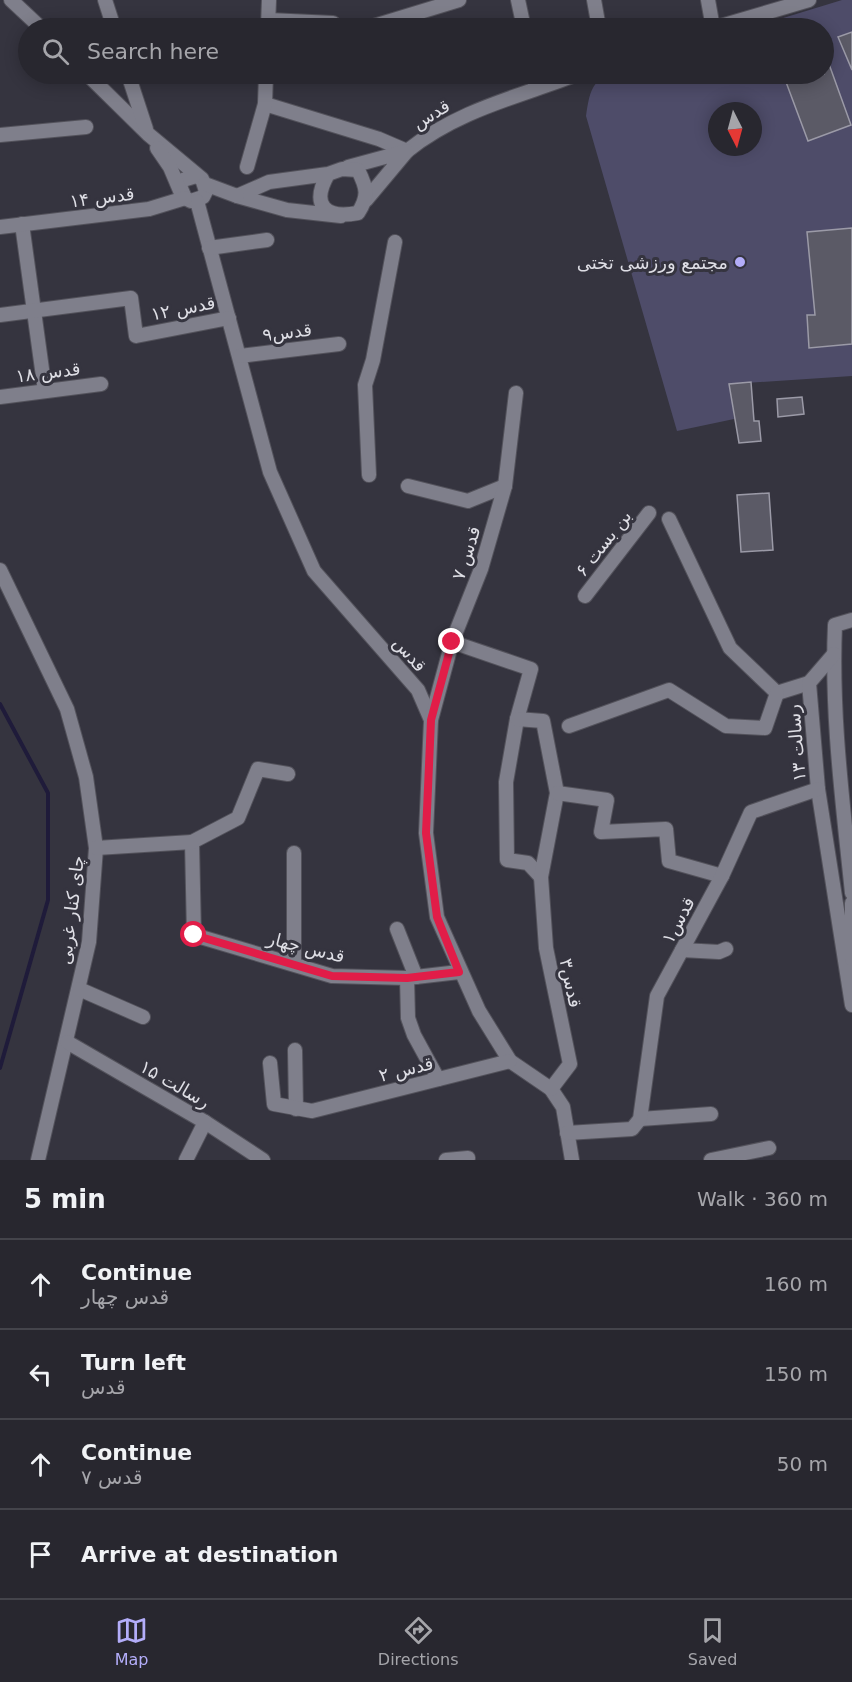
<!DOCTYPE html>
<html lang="en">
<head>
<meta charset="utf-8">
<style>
  body { margin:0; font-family:"DejaVu Sans","Noto Sans Arabic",sans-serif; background:#302f37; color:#f1f3f6 }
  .compass { position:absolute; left:708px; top:102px; width:54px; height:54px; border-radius:50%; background:#28272f; box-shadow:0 3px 15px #0003; rotate:174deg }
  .stop { position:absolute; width:18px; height:18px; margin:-14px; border:4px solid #e11d48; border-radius:50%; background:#fff }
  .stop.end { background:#e11d48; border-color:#fff; box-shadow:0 2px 6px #0008 }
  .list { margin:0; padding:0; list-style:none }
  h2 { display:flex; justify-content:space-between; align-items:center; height:78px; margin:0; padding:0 24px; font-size:26px }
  h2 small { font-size:20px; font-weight:400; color:#a5a5aa }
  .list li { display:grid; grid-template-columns:39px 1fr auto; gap:18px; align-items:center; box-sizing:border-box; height:90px; padding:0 24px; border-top:2px solid #44444b }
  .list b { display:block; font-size:22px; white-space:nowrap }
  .list p { margin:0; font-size:20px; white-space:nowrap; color:#a5a5aa }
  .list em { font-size:20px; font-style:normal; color:#a5a5aa }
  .icon { flex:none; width:33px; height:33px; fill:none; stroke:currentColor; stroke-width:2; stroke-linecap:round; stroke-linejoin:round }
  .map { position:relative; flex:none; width:852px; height:1160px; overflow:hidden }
  .search { position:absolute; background:#28272f; box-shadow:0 3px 15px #0003; left:18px; right:18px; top:18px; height:66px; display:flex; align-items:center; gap:15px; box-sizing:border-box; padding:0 21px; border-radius:33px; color:#a5a5aa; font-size:22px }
  .sheet { height:438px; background:#28272f }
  nav { display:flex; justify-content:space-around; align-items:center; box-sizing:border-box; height:84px; border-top:2px solid #44444b; background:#28272f; font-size:16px; color:#a5a5aa }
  nav a { display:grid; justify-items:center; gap:3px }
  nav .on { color:#b3adf9 }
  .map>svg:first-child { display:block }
  .green { fill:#4e4c69; fill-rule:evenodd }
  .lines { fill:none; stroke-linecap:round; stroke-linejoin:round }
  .stream { stroke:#1f1b3a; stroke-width:4 }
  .building { fill:#5b5a66; stroke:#9b9aa7; stroke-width:1.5 }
  .minor-casing { stroke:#53525b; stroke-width:16 }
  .minor { stroke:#7f7f8b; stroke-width:14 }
  .route { stroke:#e11d48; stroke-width:8 }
  .poi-dot { fill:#b3adf9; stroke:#35343f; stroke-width:2 }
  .labels { text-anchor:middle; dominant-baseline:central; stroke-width:6; stroke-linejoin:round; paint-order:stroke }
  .street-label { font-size:18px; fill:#dedee5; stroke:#35343f }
  .poi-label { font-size:18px; fill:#dedee5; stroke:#35343f; text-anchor:end }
</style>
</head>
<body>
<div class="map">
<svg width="852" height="1160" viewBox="0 0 852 1160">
  <rect width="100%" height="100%" fill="#35343f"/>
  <path class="green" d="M842,0H852V376L730,384L734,419L677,431L586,116C589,97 590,83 608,74H824V28H751ZM717,111H753V147H717Z"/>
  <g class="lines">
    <polyline class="stream" points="0,704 48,793 48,900 0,1068"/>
  </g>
  <g class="building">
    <polygon points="852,32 852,70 838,37"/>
    <polygon points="825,53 851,125 808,141 783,74 824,74"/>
    <polygon points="852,228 852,344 809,348 807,315 815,315 807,232"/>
    <polygon points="751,382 754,421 759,421 761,441 739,443 729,384"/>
    <polygon points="802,397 804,414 778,417 777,399"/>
    <polygon points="769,493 773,550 741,552 737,495"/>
  </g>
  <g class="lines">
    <g class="minor-casing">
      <g id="minor">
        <polyline points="11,0 41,28"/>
        <polyline points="105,0 114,28"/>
        <polyline points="518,0 524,28"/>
        <polyline points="594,0 599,28"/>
        <polyline points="708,0 713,28"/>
        <polyline points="269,20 333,23"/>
        <polyline points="268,26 269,0"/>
        <polyline points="374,26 459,0"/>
        <polyline points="714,28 809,0"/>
        <polyline points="87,74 148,134 202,179 206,191 203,197 191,201 185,198 180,186 183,180 196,176 202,179"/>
        <polyline points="128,74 146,129"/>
        <polyline points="533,74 536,88"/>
        <path d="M265,104L379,139L407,151C458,110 518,97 578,74"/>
        <polyline points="0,135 86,127"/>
        <polyline points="157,148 170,167 181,193"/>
        <polyline points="247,167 265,104 266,74"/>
        <polyline points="348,167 407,151 366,200"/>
        <path d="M328,174C310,206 326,219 358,213C369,196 367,188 358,170L342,169L328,174L269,182L237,196L287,210L341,216"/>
        <polyline points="205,184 237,196"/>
        <polyline points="197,201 270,472 314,571 418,690 431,720 426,833 437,917 479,1011 510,1061 551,1089 563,1107 572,1160"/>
        <polyline points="22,224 45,391"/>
        <polyline points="0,227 149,209 185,198"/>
        <polyline points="209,248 267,240"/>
        <polyline points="0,315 131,298 136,336 229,318"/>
        <polyline points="240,356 339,344"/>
        <polyline points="0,397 101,384"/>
        <polyline points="369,475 365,385 373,360 395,242"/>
        <polyline points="408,486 468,501 505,486"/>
        <polyline points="669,519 730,648 777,693 809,683"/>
        <polyline points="0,570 67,709 86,777 96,848 89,942 38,1160"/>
        <polyline points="585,596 649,513"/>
        <path d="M852,620L835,625C831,715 843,804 852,893"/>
        <polyline points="452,642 531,669 517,719 506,782 507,860 528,863 541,877"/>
        <polyline points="834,654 809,683 818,789 852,1005"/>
        <polyline points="517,719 543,721 557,793 541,877 546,948 570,1064 551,1089"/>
        <polyline points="431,720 452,642 481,569 505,486 516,393"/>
        <polyline points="569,726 669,690 726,726 765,728 777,693"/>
        <polyline points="288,774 258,769 238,818 192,842 194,935 332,976 407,978 459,972"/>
        <polyline points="557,793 607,800 601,832 666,829 669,861 722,876"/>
        <polyline points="96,848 192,842"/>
        <polyline points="397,929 416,977"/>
        <polyline points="682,950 719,952 726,949"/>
        <polyline points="852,959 852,903"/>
        <polyline points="294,963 294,853"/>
        <polyline points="407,978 408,1018 414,1035 438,1079"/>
        <polyline points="79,989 143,1017"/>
        <polyline points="67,1042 205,1122 263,1160"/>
        <polyline points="295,1050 296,1109"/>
        <polyline points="270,1063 274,1104 312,1111 510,1061"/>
        <polyline points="640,1119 711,1114"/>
        <polyline points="567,1133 632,1129 640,1119 657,996 722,876 751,812 818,789"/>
        <polyline points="186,1160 205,1122"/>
        <polyline points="446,1160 468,1158"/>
        <polyline points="711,1160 769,1148"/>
      </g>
    </g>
    <use href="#minor" class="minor"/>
  </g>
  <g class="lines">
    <polyline class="route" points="194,935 332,976 407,978 459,972 437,917 426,833 431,720 452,642"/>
  </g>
  <circle class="poi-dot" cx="740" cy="262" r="6"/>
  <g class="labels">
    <g class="street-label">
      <text transform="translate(431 114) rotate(-31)">قدس</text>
      <text transform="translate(102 197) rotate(-7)">قدس ۱۴</text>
      <text transform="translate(183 308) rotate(-11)">قدس ۱۲</text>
      <text transform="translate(287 332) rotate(-7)">قدس۹</text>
      <text transform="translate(48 372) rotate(-7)">قدس ۱۸</text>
      <text transform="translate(603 543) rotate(-52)">بن بست ۶</text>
      <text transform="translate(466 553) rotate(-72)">قدس ۷</text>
      <text transform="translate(410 654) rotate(49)">قدس</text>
      <text transform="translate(796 743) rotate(-95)">رسالت ۱۳</text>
      <text transform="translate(71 910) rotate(-83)">چای کنار غربی</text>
      <text transform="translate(678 920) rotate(-62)">قدس۱</text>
      <text transform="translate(306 947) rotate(14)">قدس چهار</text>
      <text transform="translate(571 983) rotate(78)">قدس۳</text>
      <text transform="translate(406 1069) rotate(-14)">قدس ۲</text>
      <text transform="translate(175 1084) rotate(30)">رسالت ۱۵</text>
    </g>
    <g class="poi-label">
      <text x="728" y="262">مجتمع ورزشی تختی</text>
    </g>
  </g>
</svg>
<svg class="compass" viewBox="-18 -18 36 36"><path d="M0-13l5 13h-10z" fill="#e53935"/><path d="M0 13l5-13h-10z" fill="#a5a5aa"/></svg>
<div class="stop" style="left:194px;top:935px"></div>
<div class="stop end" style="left:452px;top:642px"></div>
<div class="search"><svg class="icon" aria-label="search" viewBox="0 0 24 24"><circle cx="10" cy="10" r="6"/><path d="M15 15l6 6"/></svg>Search here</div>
</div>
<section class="sheet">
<h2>5 min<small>Walk · 360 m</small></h2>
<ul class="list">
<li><svg class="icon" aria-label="ahead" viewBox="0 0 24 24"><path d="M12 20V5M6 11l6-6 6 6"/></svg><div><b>Continue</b><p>قدس چهار</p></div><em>160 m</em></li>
<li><svg class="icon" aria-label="left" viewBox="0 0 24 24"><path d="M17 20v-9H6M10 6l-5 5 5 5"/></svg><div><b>Turn left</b><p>قدس</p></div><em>150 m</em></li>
<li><svg class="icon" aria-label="ahead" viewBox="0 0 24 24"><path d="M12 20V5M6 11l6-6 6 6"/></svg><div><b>Continue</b><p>قدس ۷</p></div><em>50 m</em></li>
<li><svg class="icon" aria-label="arrive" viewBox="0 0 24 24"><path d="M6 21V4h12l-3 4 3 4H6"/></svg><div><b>Arrive at destination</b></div></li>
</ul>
</section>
<nav>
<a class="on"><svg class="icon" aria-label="map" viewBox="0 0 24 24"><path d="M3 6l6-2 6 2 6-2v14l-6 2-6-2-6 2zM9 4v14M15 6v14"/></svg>Map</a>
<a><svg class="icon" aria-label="directions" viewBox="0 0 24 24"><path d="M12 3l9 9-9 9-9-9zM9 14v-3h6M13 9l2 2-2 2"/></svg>Directions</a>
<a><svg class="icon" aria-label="saved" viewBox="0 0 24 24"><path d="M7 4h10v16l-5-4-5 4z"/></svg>Saved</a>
</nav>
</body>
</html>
